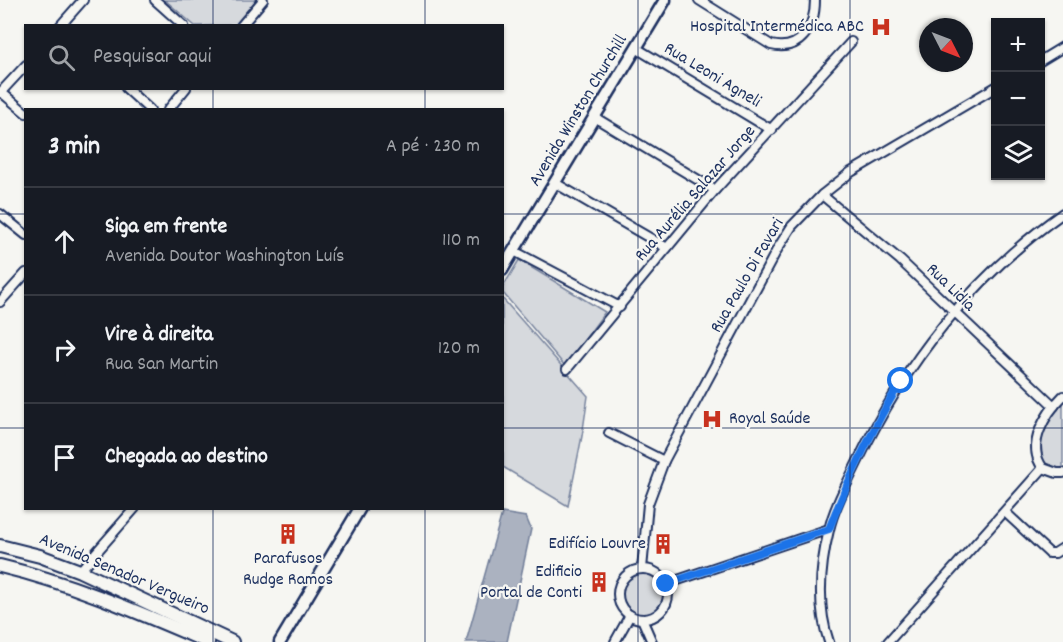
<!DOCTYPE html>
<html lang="pt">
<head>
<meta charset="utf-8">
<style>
  body { margin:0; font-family:Dekko,sans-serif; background:#242831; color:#f1f3f6 }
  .controls { position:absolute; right:18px; top:18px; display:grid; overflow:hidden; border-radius:0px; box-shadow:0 2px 4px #0004 }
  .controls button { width:54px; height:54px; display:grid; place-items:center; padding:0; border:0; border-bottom:2px solid #363941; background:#171b24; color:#f1f3f6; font:30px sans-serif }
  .compass { position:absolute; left:919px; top:18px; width:54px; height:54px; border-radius:50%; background:#171b24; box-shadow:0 2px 4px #0004; rotate:132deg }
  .stop { position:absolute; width:18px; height:18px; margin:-14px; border:4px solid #1a73e8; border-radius:50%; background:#fff }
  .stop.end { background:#1a73e8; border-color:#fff; box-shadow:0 2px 6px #0008 }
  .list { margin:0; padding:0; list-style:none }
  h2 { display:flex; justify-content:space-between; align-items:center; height:78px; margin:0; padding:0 24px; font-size:26px }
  h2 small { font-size:20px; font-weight:400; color:#9ea1a6 }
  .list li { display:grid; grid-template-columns:39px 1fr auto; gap:18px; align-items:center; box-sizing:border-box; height:108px; padding:0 24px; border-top:2px solid #363941 }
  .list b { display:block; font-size:22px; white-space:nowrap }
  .list p { margin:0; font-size:20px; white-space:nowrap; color:#9ea1a6 }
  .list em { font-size:20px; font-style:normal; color:#9ea1a6 }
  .icon { flex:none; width:33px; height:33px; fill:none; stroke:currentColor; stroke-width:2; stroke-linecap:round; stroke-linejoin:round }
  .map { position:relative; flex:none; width:1063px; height:642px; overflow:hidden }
  .search { position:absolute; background:#171b24; box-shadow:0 2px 4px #0004; left:24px; top:24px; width:480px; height:66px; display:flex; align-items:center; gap:15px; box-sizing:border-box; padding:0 21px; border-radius:0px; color:#9ea1a6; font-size:22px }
  .panel { position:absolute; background:#171b24; box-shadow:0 2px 4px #0004; left:24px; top:108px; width:480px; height:402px; border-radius:0px }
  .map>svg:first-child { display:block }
  .green { fill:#d6d9dd; stroke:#78849e; stroke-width:1.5 }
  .water { fill:#abb2c0; stroke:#717e99; stroke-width:1.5 }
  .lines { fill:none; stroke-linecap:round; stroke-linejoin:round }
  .minor-casing { stroke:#1b2f5e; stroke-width:12 }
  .secondary-casing { stroke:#1b2f5e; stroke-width:15 }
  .primary-casing { stroke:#1b2f5e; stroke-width:16 }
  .minor { stroke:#f6f6f2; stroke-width:8 }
  .secondary { stroke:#f6f6f2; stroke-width:10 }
  .primary { stroke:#f6f6f2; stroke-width:12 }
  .route { stroke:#1a73e8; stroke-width:8 }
  .grid { fill:none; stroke:#1b2f5e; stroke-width:1.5; stroke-opacity:0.55 }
  .labels { text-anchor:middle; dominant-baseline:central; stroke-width:4.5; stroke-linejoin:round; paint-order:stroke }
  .poi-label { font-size:18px; fill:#1b2f5e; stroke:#f6f6f2; text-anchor:end }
  .street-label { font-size:18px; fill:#1b2f5e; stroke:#f6f6f2 }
</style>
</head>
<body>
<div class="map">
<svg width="1063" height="642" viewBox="0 0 1063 642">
  <rect width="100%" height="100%" fill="#f6f6f2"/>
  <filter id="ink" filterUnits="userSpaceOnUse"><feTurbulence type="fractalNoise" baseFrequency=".0167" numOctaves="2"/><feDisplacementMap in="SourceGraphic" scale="12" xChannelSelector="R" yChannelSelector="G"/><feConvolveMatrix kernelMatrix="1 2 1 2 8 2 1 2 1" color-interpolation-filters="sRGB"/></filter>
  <g filter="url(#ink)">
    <g class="green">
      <polygon points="165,0 258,0 236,25 195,26"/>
      <polygon points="519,260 605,312 565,366 503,293 503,287"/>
      <polygon points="502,298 588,396 582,436 568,506 503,467"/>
      <path d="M1063,403V470H1051L1041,462C1038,438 1045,419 1063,403Z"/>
      <circle cx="643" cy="594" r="23"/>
    </g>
    <polygon class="water" points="502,513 526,517 531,529 507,642 466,642"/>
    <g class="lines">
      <g class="minor-casing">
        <g id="minor">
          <polyline points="155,0 184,26"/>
          <path d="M699,0L771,45C801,52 815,27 815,0"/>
          <polyline points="60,26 83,0"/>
          <polyline points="241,26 263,0"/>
          <polyline points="636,48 772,130"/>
          <polyline points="1040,61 1063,47"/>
          <polyline points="126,88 150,110"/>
          <polyline points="1,92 26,113"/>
          <polyline points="0,93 26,65"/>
          <polyline points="168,110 186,88"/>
          <polyline points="594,117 715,190"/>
          <polyline points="555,183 667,248"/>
          <polyline points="822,195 900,260 1054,406"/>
          <polyline points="0,214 26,235"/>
          <polyline points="514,251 620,307"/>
          <polyline points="0,302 26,273"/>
          <polyline points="567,369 715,190 851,42"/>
          <path d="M1063,396C1046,413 1025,445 1043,468L1057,473H1063"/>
          <polyline points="609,433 664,461"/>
          <polyline points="1005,512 1049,553 1055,553 1063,548"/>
          <circle cx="643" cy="594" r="25"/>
          <polyline points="642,569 648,504 664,461 778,248 792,226 822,195 851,172 996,87"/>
          <polyline points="80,571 135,508"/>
          <polyline points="666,584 829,529"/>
          <polyline points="642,619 652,642"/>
          <polyline points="615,642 630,615"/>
          <path d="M829,642C817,607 820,566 829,530C834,507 847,484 857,463C904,364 973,276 1063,213"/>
          <polyline points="888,642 1043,468"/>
        </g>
      </g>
      <g class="secondary-casing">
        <g id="secondary">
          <polyline points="502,270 665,0"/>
          <polyline points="280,642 360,508"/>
        </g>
      </g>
      <g class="primary-casing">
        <g id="primary">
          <polyline points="0,546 40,556 80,571 232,642"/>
          <path d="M0,566C72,583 140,613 208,642"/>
        </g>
      </g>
      <use href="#minor" class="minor"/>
      <use href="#secondary" class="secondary"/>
      <use href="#primary" class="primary"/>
    </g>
  </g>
  <g class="lines" filter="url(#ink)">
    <path class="route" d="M666,584L829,529C849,477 873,428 901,381"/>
  </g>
  <path class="grid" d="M213,0V26M425,0V26M638,0V642M850,0V642M213,88V110M425,88V110M0,214H26M502,214H1063M0,428H26M502,428H1063M213,508V642M425,508V642"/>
  <defs>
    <g id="hospital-bare" transform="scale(1.62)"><path d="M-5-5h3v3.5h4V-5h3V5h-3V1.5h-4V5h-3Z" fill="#c8321e" stroke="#f6f6f2" stroke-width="2.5" paint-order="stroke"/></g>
    <g id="building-bare" transform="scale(1.62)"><path d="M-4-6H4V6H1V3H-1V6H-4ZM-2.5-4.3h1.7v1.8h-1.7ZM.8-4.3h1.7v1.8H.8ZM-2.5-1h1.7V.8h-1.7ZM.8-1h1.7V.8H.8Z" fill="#c8321e" stroke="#f6f6f2" stroke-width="2.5" paint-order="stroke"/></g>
  </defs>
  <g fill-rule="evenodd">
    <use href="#hospital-bare" x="881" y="27"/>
    <use href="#hospital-bare" x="712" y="419"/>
    <use href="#building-bare" x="288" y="534"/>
    <use href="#building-bare" x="663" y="544"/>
    <use href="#building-bare" x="599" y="582"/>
  </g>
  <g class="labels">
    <g class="poi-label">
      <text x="864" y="27">Hospital Intermédica ABC</text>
      <text x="729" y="419" text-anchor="start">Royal Saúde</text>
      <text x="646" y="544">Edifício Louvre</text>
      <text x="288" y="559" text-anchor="middle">Parafusos<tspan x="288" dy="21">Rudge Ramos</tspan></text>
      <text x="582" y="572">Edificio<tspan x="582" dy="21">Portal de Conti</tspan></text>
    </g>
    <g class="street-label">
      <text transform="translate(712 76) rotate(31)">Rua Leoni Agneli</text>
      <text transform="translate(579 111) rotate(-59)">Avenida Winston Churchill</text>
      <text transform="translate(696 194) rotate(-49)">Rua Aurélia Salazar Jorge</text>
      <text transform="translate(748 276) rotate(-60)">Rua Paulo Di Favari</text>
      <text transform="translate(950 288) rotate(44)">Rua Lidia</text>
      <text transform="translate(124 575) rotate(23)">Avenida Senador Vergueiro</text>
    </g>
  </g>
</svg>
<div class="controls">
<button>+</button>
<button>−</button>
<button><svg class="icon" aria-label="layers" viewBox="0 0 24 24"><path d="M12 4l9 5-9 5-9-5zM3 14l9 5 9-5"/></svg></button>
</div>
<svg class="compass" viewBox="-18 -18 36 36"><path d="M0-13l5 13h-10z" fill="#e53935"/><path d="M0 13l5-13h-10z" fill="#9ea1a6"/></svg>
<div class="stop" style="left:901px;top:381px"></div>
<div class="stop end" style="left:666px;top:584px"></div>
<div class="search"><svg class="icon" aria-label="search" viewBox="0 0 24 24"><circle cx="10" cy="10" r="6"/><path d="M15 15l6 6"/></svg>Pesquisar aqui</div>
<section class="panel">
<h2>3 min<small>A pé · 230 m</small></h2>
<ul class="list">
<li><svg class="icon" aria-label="ahead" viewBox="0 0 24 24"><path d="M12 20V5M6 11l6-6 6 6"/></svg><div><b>Siga em frente</b><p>Avenida Doutor Washington Luís</p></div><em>110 m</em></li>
<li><svg class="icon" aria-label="right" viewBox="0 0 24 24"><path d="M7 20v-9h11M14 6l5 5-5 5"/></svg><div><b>Vire à direita</b><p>Rua San Martin</p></div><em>120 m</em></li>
<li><svg class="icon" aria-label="arrive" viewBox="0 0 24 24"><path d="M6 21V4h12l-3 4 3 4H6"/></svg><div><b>Chegada ao destino</b></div></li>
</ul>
</section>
</div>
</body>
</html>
